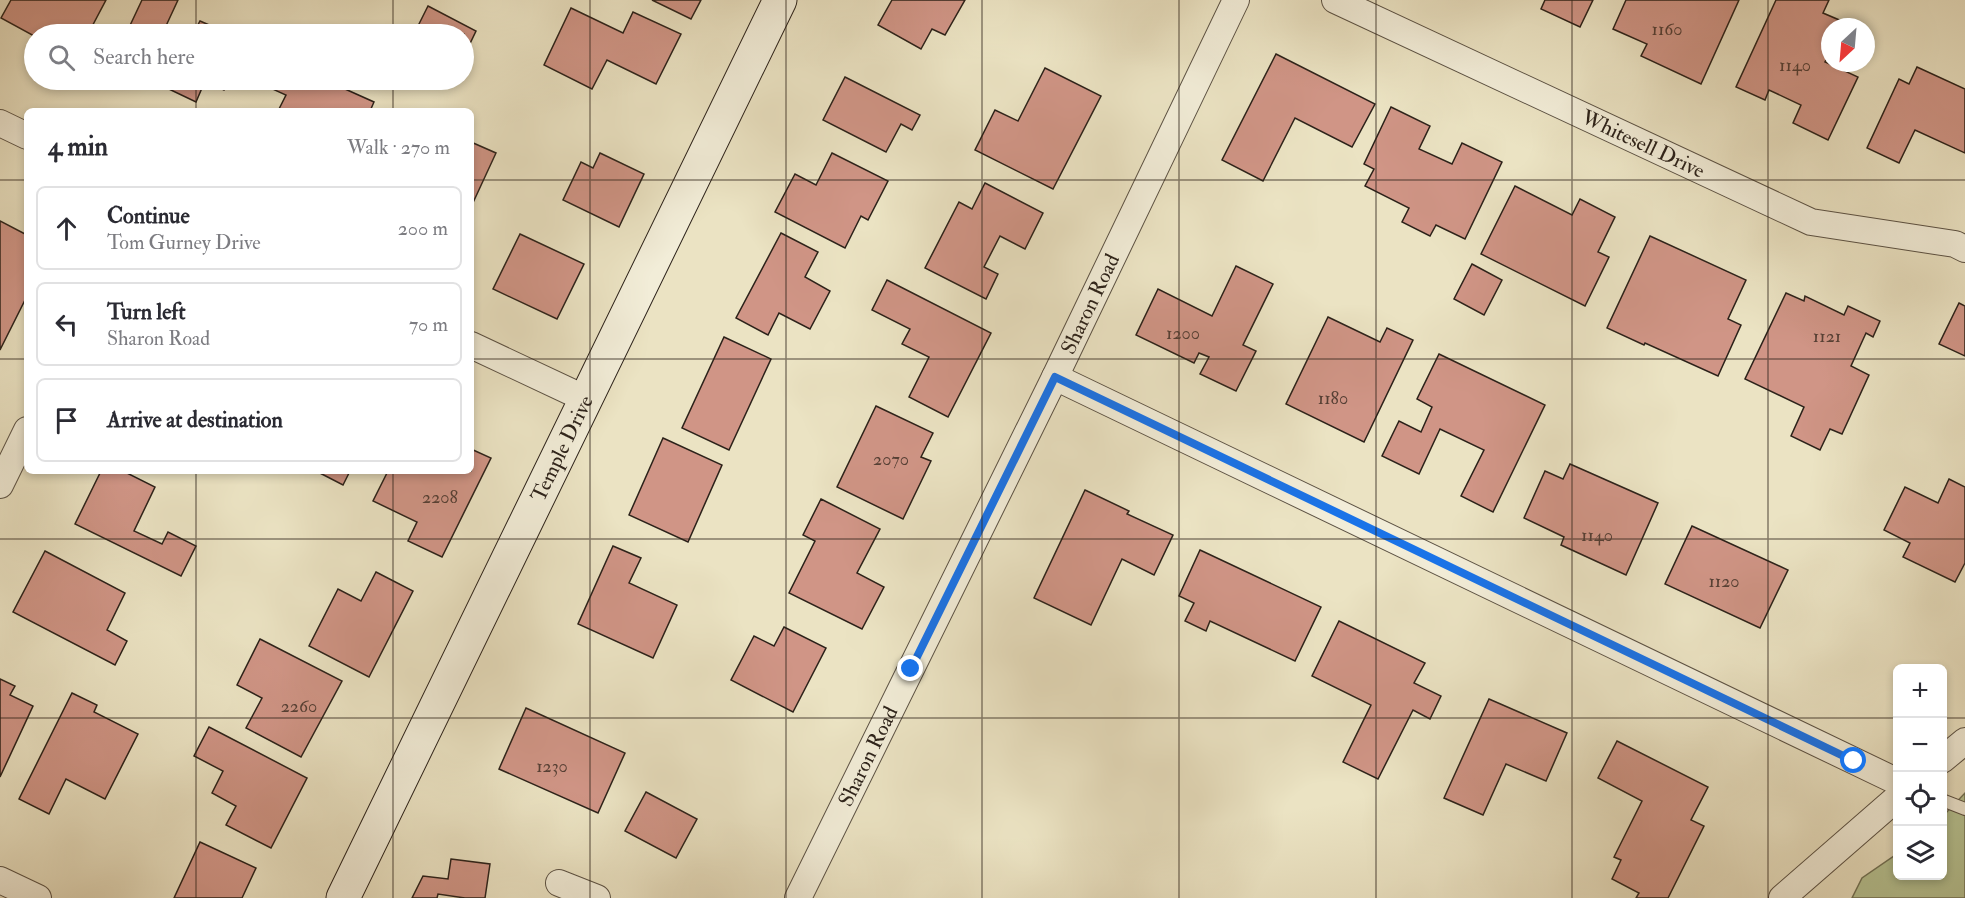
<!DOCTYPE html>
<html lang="en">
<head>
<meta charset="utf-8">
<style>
  body { margin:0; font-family:"IM FELL Double Pica",serif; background:#f2f2f3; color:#2b2b33 }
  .controls { position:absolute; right:18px; bottom:18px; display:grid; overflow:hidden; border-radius:9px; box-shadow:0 3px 9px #0003 }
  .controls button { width:54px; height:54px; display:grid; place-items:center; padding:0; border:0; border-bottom:2px solid #e1e1e2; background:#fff; color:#2b2b33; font:30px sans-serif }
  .compass { position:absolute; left:1821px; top:18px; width:54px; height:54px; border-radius:50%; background:#fff; box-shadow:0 3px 9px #0003; rotate:206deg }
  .stop { position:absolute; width:18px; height:18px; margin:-14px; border:4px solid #1a73e8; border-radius:50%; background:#fff }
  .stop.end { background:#1a73e8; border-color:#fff; box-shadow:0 2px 6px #0008 }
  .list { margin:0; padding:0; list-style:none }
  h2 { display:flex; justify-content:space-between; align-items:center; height:78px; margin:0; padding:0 24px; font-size:26px }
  h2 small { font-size:20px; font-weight:400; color:#7c7c81 }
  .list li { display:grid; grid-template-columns:39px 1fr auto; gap:18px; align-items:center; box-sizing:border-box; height:84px; margin:0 12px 12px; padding:0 12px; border:2px solid #e1e1e2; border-radius:9px }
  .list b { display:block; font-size:22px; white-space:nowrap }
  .list p { margin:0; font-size:20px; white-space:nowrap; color:#7c7c81 }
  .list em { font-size:20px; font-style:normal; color:#7c7c81 }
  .icon { flex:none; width:33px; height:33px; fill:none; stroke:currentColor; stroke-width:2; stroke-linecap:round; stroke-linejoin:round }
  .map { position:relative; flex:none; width:1965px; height:898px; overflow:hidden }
  .search { position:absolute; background:#fff; box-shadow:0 3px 9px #0003; left:24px; top:24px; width:450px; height:66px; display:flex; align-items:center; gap:15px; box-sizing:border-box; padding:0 21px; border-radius:33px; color:#7c7c81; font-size:22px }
  .panel { position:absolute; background:#fff; box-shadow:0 3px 9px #0003; left:24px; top:108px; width:450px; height:366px; border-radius:9px }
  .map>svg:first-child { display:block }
  .green { fill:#b7c494; stroke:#727357; stroke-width:1.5 }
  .building { fill:#d09586; stroke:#2c221a; stroke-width:1.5 }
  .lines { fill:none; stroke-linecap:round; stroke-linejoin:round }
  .lane-casing { stroke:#5c5244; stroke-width:14 }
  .street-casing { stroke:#5c5244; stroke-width:28 }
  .secondary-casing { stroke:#2c221a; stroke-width:35 }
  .lane { stroke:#f2edd8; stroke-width:12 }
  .street { stroke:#f2edd8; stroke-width:26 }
  .secondary { stroke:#f2edd8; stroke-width:33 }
  .route { stroke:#1a73e8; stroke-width:8 }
  .grid { fill:none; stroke:#2c221a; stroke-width:1.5; stroke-opacity:0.55 }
  .labels { text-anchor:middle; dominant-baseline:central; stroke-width:6; stroke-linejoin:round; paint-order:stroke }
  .number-label { font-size:18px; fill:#553f35 }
  .street-label { font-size:21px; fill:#2c221a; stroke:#f2edd8 }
</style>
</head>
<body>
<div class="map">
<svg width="1965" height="898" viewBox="0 0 1965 898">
  <rect width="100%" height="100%" fill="#ebe3c3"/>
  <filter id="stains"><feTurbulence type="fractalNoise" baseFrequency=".00333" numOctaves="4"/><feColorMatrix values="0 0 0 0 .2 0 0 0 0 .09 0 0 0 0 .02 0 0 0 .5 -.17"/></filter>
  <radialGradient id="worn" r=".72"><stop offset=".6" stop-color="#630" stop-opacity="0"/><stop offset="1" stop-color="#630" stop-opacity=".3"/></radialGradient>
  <polygon class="green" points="1965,793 1965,898 1852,898 1862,878 1897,854 1898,876 1942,876 1943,816"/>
  <g class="building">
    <polygon points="11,0 106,0 88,34 56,34 45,28 41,34 34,36 1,18"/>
    <polygon points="142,0 178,0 165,28 179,34 126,34"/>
    <polygon points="652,0 701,0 691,19"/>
    <polygon points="892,0 965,0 945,35 932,29 921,49 878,25"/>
    <polygon points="1545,0 1593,0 1580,27 1541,9"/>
    <polygon points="1626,0 1739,0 1701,84 1641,56 1647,44 1613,29"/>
    <polygon points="1776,0 1829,0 1823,13 1844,22 1842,27 1830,27 1830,52 1825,62 1858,77 1828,140 1793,123 1801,105 1769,90 1765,100 1736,87"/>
    <polygon points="428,6 476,31 464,56 464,34 414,34"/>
    <polygon points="571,8 623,33 633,12 681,34 656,84 607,60 592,89 544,65"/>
    <polygon points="200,21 230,34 193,34"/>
    <polygon points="1276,54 1375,104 1352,147 1295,118 1263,181 1222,160"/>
    <polygon points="1917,67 1965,89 1965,153 1915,130 1899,163 1867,148 1899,79 1909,84"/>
    <polygon points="1045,68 1101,96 1053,189 975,150 995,110 1018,121"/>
    <polygon points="845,77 920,115 912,130 901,124 886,152 823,120"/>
    <polygon points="150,80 229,80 224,90 205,81 196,102"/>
    <polygon points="258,80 325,80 374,102 370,111 278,111 286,95 257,82"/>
    <polygon points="1391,107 1430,126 1419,149 1452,164 1462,143 1502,162 1465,239 1436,225 1430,236 1402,222 1409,208 1365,186 1374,169 1364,164"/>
    <polygon points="471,142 496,153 471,207"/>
    <polygon points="600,153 644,174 619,227 563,200 581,162 593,168"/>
    <polygon points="832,153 888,181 868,220 861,216 845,248 775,212 795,174 816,185"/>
    <polygon points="985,183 1043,213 1025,249 1000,236 984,267 998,274 986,299 925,268 959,202 972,209"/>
    <polygon points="1515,186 1572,215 1580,199 1615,217 1598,252 1609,257 1585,306 1481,254"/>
    <polygon points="0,221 27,235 27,296 0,350"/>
    <polygon points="781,233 818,252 805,277 830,291 810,329 779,313 768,335 736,318"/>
    <polygon points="520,234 584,264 557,319 493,289"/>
    <polygon points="1650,236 1746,280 1728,319 1741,325 1718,376 1645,343 1644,345 1607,328"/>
    <polygon points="1472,264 1502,280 1484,315 1454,299"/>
    <polygon points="1236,266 1273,284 1243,345 1256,351 1236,391 1200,374 1209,357 1199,353 1194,363 1136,335 1158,289 1212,316"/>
    <polygon points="887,280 991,333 948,417 909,397 929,357 902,344 910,329 872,310"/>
    <polygon points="1786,293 1804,301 1805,296 1844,315 1848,306 1880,321 1873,337 1866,333 1851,366 1869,375 1842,434 1830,429 1820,450 1791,436 1804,407 1745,379"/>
    <polygon points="1959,303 1965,306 1965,356 1939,344"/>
    <polygon points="1328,317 1380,342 1387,328 1413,340 1364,442 1286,404"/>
    <polygon points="724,337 771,359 729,450 682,428"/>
    <polygon points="1439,354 1545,405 1493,512 1461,496 1484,450 1440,429 1419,474 1382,456 1399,421 1421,432 1432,407 1417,399"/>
    <polygon points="876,406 933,433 921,457 931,461 903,519 837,487"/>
    <polygon points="663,438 722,465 688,542 629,515"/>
    <polygon points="471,449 491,458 442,557 408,541 417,522 373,501 388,471 471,471"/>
    <polygon points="1570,464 1658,503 1626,575 1561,545 1564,537 1524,518 1545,471 1563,479"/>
    <polygon points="101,471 123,471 155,487 134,531 162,544 168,532 196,546 181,576 75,524"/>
    <polygon points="316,471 350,471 343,485"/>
    <polygon points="1949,479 1965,487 1965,563 1955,582 1903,557 1910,543 1884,530 1905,487 1938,503"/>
    <polygon points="1085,490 1129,511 1127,514 1173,535 1154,575 1122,559 1091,625 1034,598"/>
    <polygon points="821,499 880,529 857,573 884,587 862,629 789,593 815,541 803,535"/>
    <polygon points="1692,526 1788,570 1760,628 1665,584"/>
    <polygon points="613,546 641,558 629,583 677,605 653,658 578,624"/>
    <polygon points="1200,550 1321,607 1295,661 1210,621 1206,631 1185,621 1194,603 1179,596"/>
    <polygon points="45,551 125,593 107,630 127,641 115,665 13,612"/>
    <polygon points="376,572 413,591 369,677 309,646 338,589 361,601"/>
    <polygon points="1339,621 1425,663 1414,683 1441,696 1430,719 1413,710 1378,779 1343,762 1371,705 1312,676"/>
    <polygon points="784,627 826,648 793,712 731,680 754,636 774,646"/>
    <polygon points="260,639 342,681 301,757 246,728 262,698 237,685"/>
    <polygon points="0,679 15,686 10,695 33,706 0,777"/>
    <polygon points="72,693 97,705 94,712 138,734 105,799 66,779 49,814 19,799"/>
    <polygon points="1489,699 1567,733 1546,781 1506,764 1483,815 1444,798"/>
    <polygon points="526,708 625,753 598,813 499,769"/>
    <polygon points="209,727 307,778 271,848 226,825 236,806 212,793 223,771 194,756"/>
    <polygon points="1617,741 1708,787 1691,820 1704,826 1668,898 1636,898 1639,893 1612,879 1621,860 1614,857 1642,801 1598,778"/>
    <polygon points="646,792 697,819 676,858 625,831"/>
    <polygon points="200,842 256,868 242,898 174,898"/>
    <polygon points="451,859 490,864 485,898 465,898 438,894 437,898 412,898 423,876 448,879"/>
  </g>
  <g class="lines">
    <g class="lane-casing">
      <polyline id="lane" points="1942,800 1965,809"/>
    </g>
    <g class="street-casing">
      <g id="street">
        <path id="s1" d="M1335,0L1811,222L1955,244L1965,249"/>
        <polyline points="0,123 27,136"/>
        <polyline points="471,345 586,399"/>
        <polyline points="1055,377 1898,782"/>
        <polyline points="0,485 27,430"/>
        <polyline points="1942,760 1965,741"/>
        <polyline points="0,880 38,898"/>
        <polyline points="559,883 597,898"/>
        <path id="s2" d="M798,898L1055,377L1236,0"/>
        <polyline points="1782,898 1898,797"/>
      </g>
    </g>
    <g class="secondary-casing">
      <g id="secondary">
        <path id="s3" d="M343,898L780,0"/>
      </g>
    </g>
    <use href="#lane" class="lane"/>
    <use href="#street" class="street"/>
    <use href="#secondary" class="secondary"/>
  </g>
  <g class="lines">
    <polyline class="route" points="911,669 1055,377 1854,761"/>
  </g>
  <path class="grid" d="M196,0V34M393,0V34M590,0V898M786,0V898M982,0V898M1179,0V898M1376,0V898M1572,0V898M1768,0V898M196,80V111M393,80V111M0,180H27M471,180H1965M0,359H27M471,359H1965M196,471V898M393,471V898M0,539H1965M0,718H1898M1942,718H1965"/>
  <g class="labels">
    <g class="number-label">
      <text x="1667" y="29">1160</text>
      <text x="1795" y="65">1140</text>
      <text x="1183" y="333">1200</text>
      <text x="1827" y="336">1121</text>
      <text x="1333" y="398">1180</text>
      <text x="891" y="459">2070</text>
      <text x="440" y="497">2208</text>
      <text x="1597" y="535">1140</text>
      <text x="1724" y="581">1120</text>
      <text x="299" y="706">2260</text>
      <text x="552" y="766">1230</text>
    </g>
    <g class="street-label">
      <text stroke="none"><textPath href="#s1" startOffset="340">Whitesell Drive</textPath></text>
      <text stroke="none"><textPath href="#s2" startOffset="662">Sharon Road</textPath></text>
      <text stroke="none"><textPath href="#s3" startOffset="500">Temple Drive</textPath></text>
      <text stroke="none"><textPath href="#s2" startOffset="158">Sharon Road</textPath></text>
    </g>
  </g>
  <rect width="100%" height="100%" filter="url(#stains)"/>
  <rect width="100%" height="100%" fill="url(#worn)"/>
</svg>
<div class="controls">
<button>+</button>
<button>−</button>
<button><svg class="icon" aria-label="locate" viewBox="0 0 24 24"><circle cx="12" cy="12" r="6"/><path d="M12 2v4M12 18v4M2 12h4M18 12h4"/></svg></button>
<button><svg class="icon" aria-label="layers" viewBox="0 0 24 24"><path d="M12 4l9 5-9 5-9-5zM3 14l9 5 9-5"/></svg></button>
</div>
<svg class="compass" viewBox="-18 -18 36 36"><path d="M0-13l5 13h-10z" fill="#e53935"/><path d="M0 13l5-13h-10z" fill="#7c7c81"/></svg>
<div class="stop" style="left:1854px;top:761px"></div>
<div class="stop end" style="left:911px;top:669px"></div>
<div class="search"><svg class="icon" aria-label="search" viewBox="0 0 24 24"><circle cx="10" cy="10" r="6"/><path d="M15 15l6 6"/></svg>Search here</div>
<section class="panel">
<h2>4 min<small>Walk · 270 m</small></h2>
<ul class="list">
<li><svg class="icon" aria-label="ahead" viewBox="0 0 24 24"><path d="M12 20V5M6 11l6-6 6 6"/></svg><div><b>Continue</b><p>Tom Gurney Drive</p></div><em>200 m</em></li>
<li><svg class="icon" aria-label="left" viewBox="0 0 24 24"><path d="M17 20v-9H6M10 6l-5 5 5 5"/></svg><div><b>Turn left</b><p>Sharon Road</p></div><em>70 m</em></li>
<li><svg class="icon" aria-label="arrive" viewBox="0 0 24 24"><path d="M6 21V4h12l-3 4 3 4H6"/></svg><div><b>Arrive at destination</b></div></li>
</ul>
</section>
</div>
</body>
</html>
